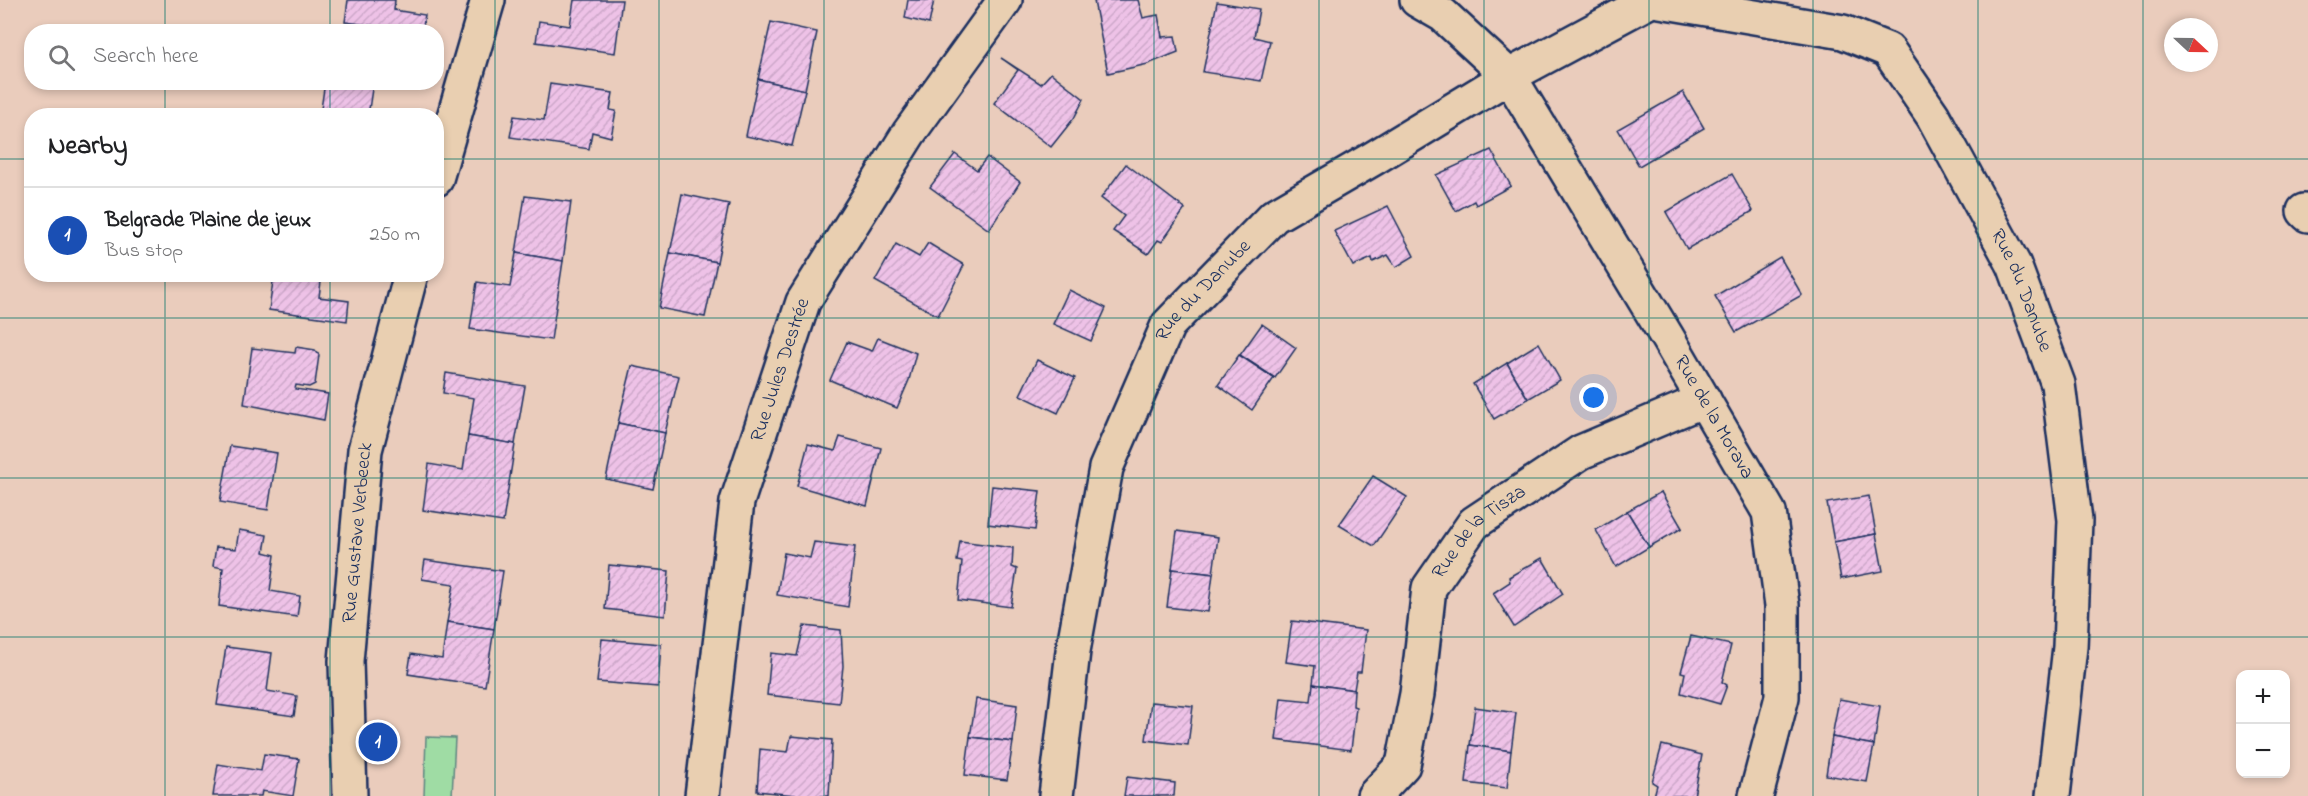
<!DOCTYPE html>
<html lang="en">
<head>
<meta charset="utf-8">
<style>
  body { margin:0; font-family:"Indie Flower",sans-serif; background:#f2f2f2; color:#202124 }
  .controls { position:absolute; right:18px; bottom:18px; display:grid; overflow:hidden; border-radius:12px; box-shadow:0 3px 9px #0003 }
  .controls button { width:54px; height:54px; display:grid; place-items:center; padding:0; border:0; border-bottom:2px solid #e0e0e0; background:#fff; color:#202124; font:30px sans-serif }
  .compass { position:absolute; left:2164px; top:18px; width:54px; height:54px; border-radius:50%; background:#fff; box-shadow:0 3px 9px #0003; rotate:112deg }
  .you { position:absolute; left:1594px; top:398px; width:21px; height:21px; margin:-15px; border:4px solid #fff; border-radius:50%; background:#1a73e8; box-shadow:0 0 0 9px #1a73e833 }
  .badge { display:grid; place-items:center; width:39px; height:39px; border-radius:50%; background:#ea580c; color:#fff; font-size:20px; font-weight:700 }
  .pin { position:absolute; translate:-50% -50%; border:3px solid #fff; box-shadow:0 2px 6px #0006 }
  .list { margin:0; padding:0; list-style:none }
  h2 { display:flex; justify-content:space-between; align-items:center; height:78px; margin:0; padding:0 24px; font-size:26px }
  h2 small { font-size:20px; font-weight:400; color:#757577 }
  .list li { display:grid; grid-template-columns:39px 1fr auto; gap:18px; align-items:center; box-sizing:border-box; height:96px; padding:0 24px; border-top:2px solid #e0e0e0 }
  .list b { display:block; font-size:22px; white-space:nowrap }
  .list p { margin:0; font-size:20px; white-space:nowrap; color:#757577 }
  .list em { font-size:20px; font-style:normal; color:#757577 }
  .icon { flex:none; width:33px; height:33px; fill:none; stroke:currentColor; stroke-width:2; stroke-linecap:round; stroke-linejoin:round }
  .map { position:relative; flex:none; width:2308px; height:796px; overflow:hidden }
  .search { position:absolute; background:#fff; box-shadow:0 3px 9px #0003; left:24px; top:24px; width:420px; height:66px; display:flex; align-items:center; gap:15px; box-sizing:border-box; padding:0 21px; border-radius:24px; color:#757577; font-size:22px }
  .panel { position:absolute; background:#fff; box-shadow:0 3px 9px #0003; left:24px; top:108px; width:420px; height:174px; border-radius:24px }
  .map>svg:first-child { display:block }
  .pitch { fill:#9fdca4; stroke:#5d8681; stroke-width:1.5 }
  .building { fill:url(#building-hatch); stroke:#1b2f5e; stroke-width:1.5 }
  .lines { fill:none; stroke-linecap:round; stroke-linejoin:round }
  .minor-casing { stroke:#1b2f5e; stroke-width:38 }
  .minor { stroke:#e9cfb1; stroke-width:33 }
  .grid { fill:none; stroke:#0f766e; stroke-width:1.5; stroke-opacity:0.55 }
  .labels { text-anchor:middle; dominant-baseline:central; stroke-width:6; stroke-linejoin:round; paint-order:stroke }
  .street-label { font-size:20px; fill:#1b2f5e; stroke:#e9cfb1 }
</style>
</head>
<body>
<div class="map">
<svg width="2308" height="796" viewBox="0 0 2308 796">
  <defs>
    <pattern id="building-hatch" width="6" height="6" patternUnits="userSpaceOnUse" patternTransform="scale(1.5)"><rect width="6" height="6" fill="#eec2e7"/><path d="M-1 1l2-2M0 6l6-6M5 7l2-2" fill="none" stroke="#cca7c9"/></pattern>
  </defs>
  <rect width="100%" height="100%" fill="#eaccbc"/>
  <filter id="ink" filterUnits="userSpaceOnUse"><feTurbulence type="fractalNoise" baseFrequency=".0167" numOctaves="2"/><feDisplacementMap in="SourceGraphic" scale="12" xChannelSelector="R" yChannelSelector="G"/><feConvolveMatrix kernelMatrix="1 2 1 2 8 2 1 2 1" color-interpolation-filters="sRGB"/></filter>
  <g filter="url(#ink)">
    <polygon class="pitch" points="426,737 455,738 452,796 424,796"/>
    <g class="building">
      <polygon points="348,0 395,0 394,10 425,15 422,32 345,22"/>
      <polygon points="574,0 622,0 615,53 536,42 539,21 570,26"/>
      <polygon points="908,0 934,0 929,24 905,18"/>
      <polygon points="1099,0 1138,0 1143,18 1158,15 1162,37 1175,36 1178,52 1148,64 1108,73 1094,1"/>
      <polygon points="1217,2 1259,9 1254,37 1270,41 1261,81 1203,72"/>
      <polygon points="771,22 817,32 805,90 758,79"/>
      <polygon points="1001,58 1041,84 1051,73 1084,99 1074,118 1051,147 994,103 1018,70"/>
      <polygon points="758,79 805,90 792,146 746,136"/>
      <polygon points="325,82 373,82 368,116 320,116"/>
      <polygon points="550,84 613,93 610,110 616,111 611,137 592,132 589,149 510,137 514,116 544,120"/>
      <polygon points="1683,92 1704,128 1639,166 1618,129"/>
      <polygon points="1491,150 1511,186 1476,205 1474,201 1456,211 1436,175"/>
      <polygon points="955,154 977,170 987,157 1020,182 989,230 930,187"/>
      <polygon points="1126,164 1185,209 1162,242 1158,240 1148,254 1113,231 1124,216 1101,198"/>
      <polygon points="1732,174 1753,211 1687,249 1666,212"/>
      <polygon points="682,194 729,204 717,262 670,253"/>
      <polygon points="525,196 571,202 563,261 516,253"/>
      <polygon points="1388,206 1414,256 1396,267 1388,255 1373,262 1372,258 1353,266 1334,231"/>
      <polygon points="928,243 964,265 938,316 875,281 896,244 919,257"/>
      <polygon points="516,253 563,261 551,340 470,329 477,282 510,287"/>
      <polygon points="670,253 717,262 705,317 659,308"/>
      <polygon points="1780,257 1802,295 1736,332 1715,296"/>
      <polygon points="274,274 322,274 319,297 349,301 347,321 269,310"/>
      <polygon points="1069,290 1106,308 1091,341 1053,324"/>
      <polygon points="1262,324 1296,348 1275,378 1240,355"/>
      <polygon points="878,338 916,353 909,380 897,408 830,380 847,342 872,351"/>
      <polygon points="1539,343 1560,380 1528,399 1507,363"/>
      <polygon points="296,347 315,350 319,355 315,384 309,387 296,385 295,389 328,394 324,420 244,404 252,348 295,353"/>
      <polygon points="1239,355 1274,378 1252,410 1218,385"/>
      <polygon points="1037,360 1075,378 1058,413 1020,395"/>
      <polygon points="1507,363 1528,399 1494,419 1473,384"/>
      <polygon points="632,366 679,376 665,433 618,423"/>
      <polygon points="446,373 525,386 515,444 468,436 474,398 443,393"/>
      <polygon points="618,423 665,433 653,489 606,479"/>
      <polygon points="468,436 515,444 503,522 423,510 429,464 463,470"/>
      <polygon points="840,437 881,448 867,506 797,486 808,444 835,451"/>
      <polygon points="230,446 277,453 268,510 220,502"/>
      <polygon points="1373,476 1407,497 1374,546 1339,525"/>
      <polygon points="992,486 1040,491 1035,530 988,524"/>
      <polygon points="1661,492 1682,528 1649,547 1627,511"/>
      <polygon points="1869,496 1876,534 1834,542 1827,503"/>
      <polygon points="1627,511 1649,547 1616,567 1596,530"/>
      <polygon points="239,530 267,535 264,552 275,555 270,591 300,596 297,617 219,606 223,568 213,566 216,547 236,549"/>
      <polygon points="1177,531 1218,537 1213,574 1172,569"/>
      <polygon points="1876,534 1883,571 1841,579 1834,542"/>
      <polygon points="960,541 1013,548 1012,567 1017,569 1011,607 958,600 962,562 957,561"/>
      <polygon points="814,542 855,547 848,607 777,595 784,553 810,558"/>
      <polygon points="1542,558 1563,594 1514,627 1493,593 1510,582 1509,577"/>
      <polygon points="425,560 503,571 494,629 447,622 454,584 422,579"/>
      <polygon points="609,565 669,571 665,616 605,609"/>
      <polygon points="1172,569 1213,574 1208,612 1167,607"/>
      <polygon points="1292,621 1366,630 1361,672 1357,672 1354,690 1313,684 1315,666 1286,662"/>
      <polygon points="447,622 494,629 485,686 408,674 411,654 442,659"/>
      <polygon points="804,626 841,630 843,666 839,703 767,695 771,653 797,656"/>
      <polygon points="1691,636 1731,645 1722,682 1727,685 1720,704 1681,693 1685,673 1681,672"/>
      <polygon points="602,639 661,644 658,687 597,682"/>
      <polygon points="226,647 272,653 267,691 297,696 294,716 217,705"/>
      <polygon points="1313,684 1354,690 1353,706 1356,707 1351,750 1276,740 1281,698 1311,701"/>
      <polygon points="976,699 1017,705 1013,742 970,737"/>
      <polygon points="1839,699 1880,706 1874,745 1832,737"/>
      <polygon points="1151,702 1193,706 1188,745 1146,740"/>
      <polygon points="1475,707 1516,713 1511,751 1470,745"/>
      <polygon points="791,736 832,740 829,796 805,796 757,791 760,749 788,752"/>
      <polygon points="970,737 1013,742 1007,780 965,775"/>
      <polygon points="1832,737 1874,745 1867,782 1826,775"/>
      <polygon points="1470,745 1511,751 1507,788 1466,783"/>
      <polygon points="1662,745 1702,755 1694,796 1654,796 1657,785 1652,782"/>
      <polygon points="264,754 299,759 293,796 262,791 261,796 213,796 218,764 261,771"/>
      <polygon points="1127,777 1175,783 1174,796 1124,796"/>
    </g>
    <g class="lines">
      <g class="minor-casing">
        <g id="minor">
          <path id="s1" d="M1417,0L1443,15L1509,76L1667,337L1769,512L1782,605V697L1756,796"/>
          <path id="s2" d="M1654,0L1843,32L1888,50L1933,116L2014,265L2058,384L2075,520L2070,647L2053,796"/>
          <polyline points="436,179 488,0"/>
          <polyline points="2304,211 2308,215"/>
          <path id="s3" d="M350,796L346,661L365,450L411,274"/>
          <path id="s4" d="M702,796L737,502L803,302L909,133L1005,0"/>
          <path id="s5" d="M1056,796L1073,651L1106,468L1168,325L1274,216L1374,158L1509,76L1651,0"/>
          <path id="s6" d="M1374,796L1403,765L1417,694L1429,588L1474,523L1581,452L1704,400"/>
        </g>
      </g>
      <use href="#minor" class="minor"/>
    </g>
  </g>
  <path class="grid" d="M165,0V32M330,0V32M495,0V796M659,0V796M824,0V796M989,0V796M1154,0V796M1319,0V796M1484,0V796M1649,0V796M1813,0V796M1978,0V796M2143,0V796M165,82V116M330,82V116M0,159H32M436,159H2308M165,274V796M330,274V796M0,318H2308M0,478H2308M0,637H2308"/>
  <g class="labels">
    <g class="street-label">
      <text stroke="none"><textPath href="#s2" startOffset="516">Rue du Danube</textPath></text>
      <text stroke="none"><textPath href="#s5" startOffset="537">Rue du Danube</textPath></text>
      <text stroke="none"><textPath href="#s4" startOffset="435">Rue Jules Destrée</textPath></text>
      <text stroke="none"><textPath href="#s1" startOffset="518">Rue de la Morava</textPath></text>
      <text stroke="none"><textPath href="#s3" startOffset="264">Rue Gustave Verbeeck</textPath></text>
      <text stroke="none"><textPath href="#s6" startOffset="298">Rue de la Tisza</textPath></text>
    </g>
  </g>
</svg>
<div class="controls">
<button>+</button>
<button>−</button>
</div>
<svg class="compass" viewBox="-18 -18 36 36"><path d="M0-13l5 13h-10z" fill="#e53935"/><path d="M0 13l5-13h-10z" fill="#757577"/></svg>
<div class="you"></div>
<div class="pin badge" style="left:378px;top:742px;background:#1a4fb4">1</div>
<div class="search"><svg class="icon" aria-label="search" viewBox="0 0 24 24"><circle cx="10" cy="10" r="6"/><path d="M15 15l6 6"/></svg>Search here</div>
<section class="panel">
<h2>Nearby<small></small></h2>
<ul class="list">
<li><span class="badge" style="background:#1a4fb4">1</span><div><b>Belgrade Plaine de jeux</b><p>Bus stop</p></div><em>250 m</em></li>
</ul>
</section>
</div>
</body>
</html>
